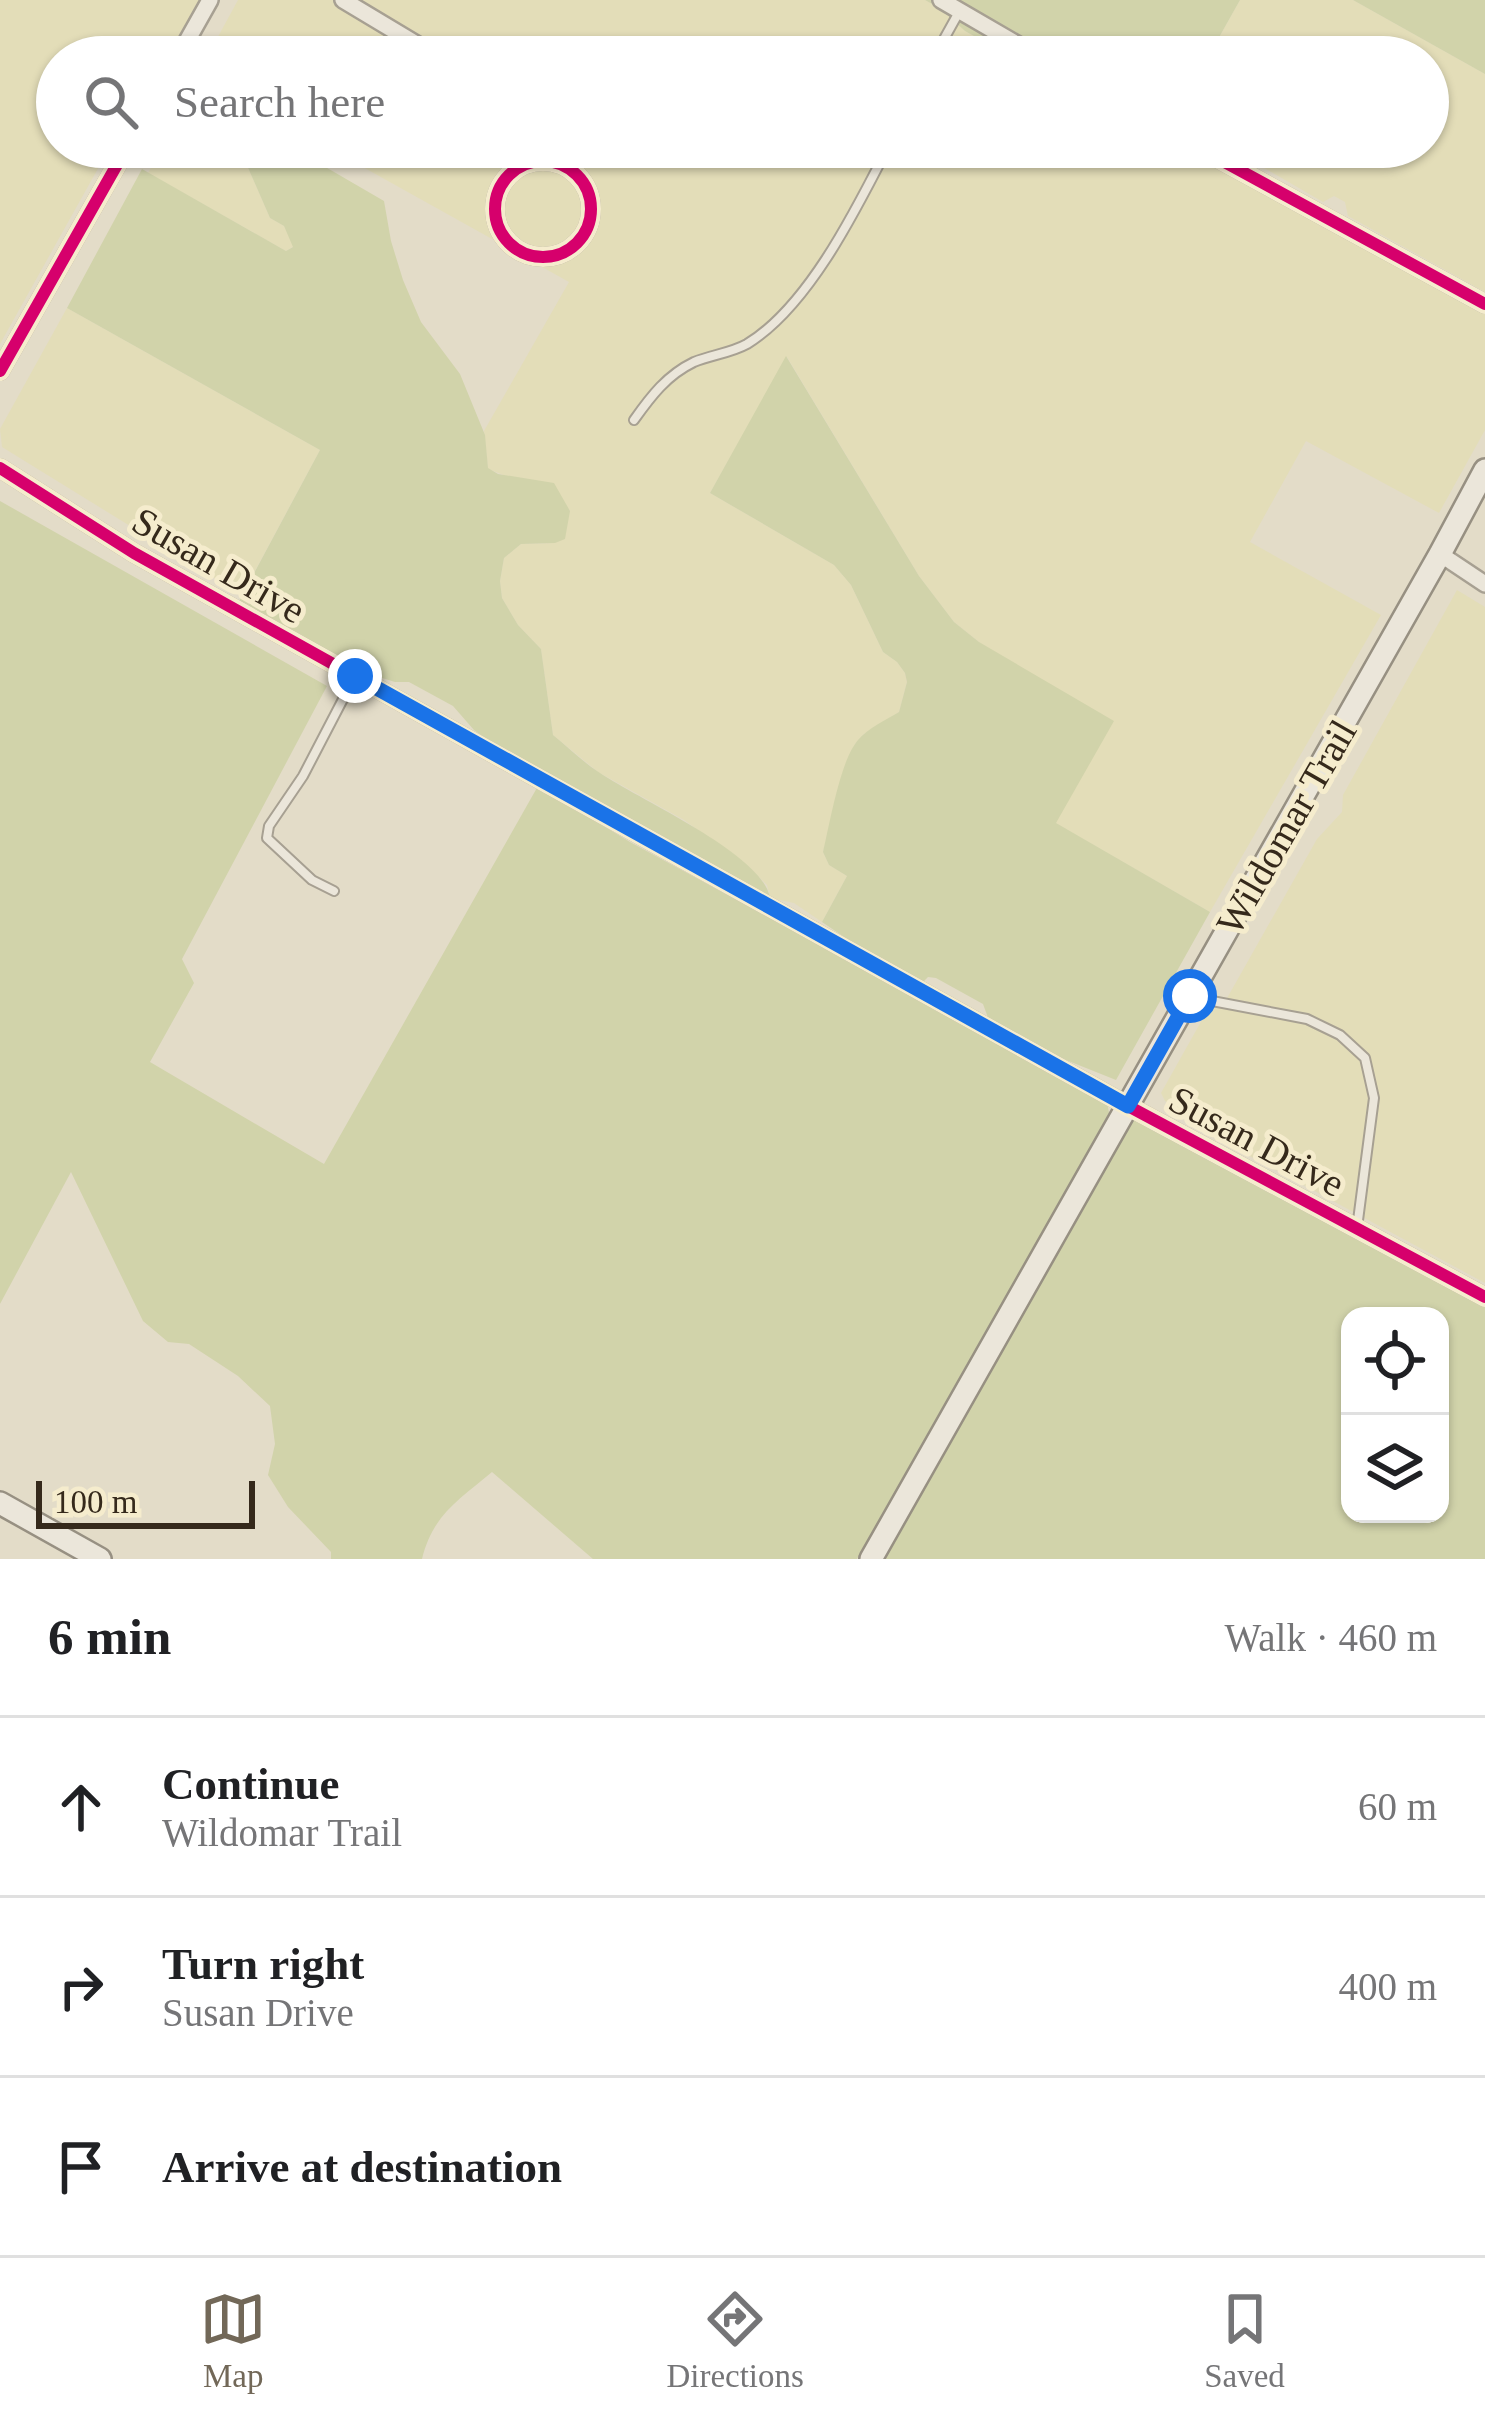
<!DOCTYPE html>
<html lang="en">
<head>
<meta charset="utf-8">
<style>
  body { margin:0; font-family:Georgia,serif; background:#f6f6f6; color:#202124 }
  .controls { position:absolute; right:36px; bottom:36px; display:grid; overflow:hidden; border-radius:24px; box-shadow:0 3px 9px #0004 }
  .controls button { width:108px; height:108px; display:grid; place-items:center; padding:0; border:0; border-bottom:3px solid #e0e0e0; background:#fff; color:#202124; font:60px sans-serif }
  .scale { position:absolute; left:36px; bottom:30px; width:219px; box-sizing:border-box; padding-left:12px; border:6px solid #35291b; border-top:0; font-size:33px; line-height:42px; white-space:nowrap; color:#35291b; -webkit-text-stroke:9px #f5eccd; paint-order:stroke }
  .stop { position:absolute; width:36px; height:36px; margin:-27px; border:9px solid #1a73e8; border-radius:50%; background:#fff }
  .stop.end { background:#1a73e8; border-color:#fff; box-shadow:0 3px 12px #0008 }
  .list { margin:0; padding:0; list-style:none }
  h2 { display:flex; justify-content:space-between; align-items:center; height:156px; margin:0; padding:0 48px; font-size:51px }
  h2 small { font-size:39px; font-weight:400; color:#757577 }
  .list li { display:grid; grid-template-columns:78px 1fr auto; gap:36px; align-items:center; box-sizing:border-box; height:180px; padding:0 48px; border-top:3px solid #e0e0e0 }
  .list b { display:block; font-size:45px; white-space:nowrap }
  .list p { margin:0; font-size:39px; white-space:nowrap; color:#757577 }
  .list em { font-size:39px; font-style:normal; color:#757577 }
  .icon { flex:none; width:66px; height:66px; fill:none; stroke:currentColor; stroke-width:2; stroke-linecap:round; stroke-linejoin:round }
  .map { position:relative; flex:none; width:1485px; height:1559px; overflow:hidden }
  .search { position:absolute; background:#fff; box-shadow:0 3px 9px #0004; left:36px; right:36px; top:36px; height:132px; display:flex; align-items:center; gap:30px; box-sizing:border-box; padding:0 42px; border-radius:66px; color:#757577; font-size:45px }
  .sheet { height:696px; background:#fff }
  nav { display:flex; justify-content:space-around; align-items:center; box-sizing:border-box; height:168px; border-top:3px solid #e0e0e0; background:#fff; font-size:33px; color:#757577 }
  nav a { display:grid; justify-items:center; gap:6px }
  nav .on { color:#726858 }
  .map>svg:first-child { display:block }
  .farmland { fill:#e3ddb8 }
  .green { fill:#d1d3aa; fill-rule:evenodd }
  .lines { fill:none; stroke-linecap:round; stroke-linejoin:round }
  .service-casing { stroke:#a7a092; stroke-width:12 }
  .minor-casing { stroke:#a7a092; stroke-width:20 }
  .secondary-casing { stroke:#979082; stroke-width:26 }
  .service { stroke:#ebe6da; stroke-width:8 }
  .minor { stroke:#ebe6da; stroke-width:15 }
  .secondary { stroke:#ebe6da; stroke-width:21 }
  .cycleway-casing { stroke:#f5eccd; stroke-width:20 }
  .cycleway { stroke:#d6006c; stroke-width:12 }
  .route { stroke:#1a73e8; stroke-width:15 }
  .labels { text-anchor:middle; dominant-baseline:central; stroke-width:10; stroke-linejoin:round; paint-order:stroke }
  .street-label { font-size:39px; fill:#35291b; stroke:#f5eccd }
</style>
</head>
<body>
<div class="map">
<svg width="1485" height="1559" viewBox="0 0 1485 1559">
  <rect width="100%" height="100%" fill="#e3dcc8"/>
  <g class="farmland">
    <polygon points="0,0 200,0 169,57 162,54 160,57 57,57 57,147 110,147 0,344"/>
    <polygon points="238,0 925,0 941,9 965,31 1011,57 207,57"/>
    <polygon points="1240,0 1353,0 1485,74 1485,292 1348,216 1345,202 1334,196 1323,202 1228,147 1428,147 1428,57 1208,57"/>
    <polygon points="163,147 239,147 270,218 284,226 294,246 286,251 148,173"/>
    <polygon points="327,147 1184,147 1485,313 1485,430 1439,513 1306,441 1250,542 1381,615 1210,912 1055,823 979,642 954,622 919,576 787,357 710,493 834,565 851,585 883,652 897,662 905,673 907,682 899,712 864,734 855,744 846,765 823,852 829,865 847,876 822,922 794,903 770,898 767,885 750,868 684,820 598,772 553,735 541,649 518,625 502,598 500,581 504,558 521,544 554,543 570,511 560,497 488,469 484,431 569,282"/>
    <polygon points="67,308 320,450 242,595 2,447 0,429"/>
    <polygon points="1457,590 1485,607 1485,1283 1218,1139 1165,1101 1161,1093 1207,1011 1226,1000 1317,839 1342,812 1343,795"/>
  </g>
  <g class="green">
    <polygon points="925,0 1240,0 1208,57 1011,57 965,31 941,9"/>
    <polygon points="1353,0 1485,0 1485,74"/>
    <path d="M239,147H291L384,201L391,241L403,280L421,322L460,374L485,435L488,468L498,474L554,483L570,511L565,539L555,543L521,544L504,558L500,581L502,598L518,625L541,649L553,735C568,747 582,761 597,771C635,798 763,853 770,898L503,751L474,730L453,706L409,682H395L363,672L238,603L320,450L67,308L142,169L286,251L293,247L284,226L270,218Z"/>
    <path d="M786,356L919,576L954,622L979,642L1114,721L1056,823L1210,912L1116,1080L1041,1050L990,1023L983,1004L936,978L928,977L922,983L902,976L822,922L847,876L829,865L823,852C830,823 840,761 858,740C868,728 886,720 899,712L907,682L905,673L897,662L883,652L851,585L834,565L710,493Z"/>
    <path d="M0,501L327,686L182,959L194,983L150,1062L324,1164L538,786L630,842L1107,1101L1109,1113L1038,1246L857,1559H593L492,1472C459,1500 433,1514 422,1559H331V1552L288,1507L268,1475L275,1444L270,1406L238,1376L189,1344L168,1342L143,1321L71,1172L0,1304Z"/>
    <path d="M1133,1108L1485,1297V1559H881ZM1350,1316H1440V1514H1350Z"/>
  </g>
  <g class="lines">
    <g class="service-casing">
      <g id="service">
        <polyline points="934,57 959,12"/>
        <path d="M634,420C651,396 667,375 694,362C711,355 731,353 747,344C808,307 856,210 888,147"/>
        <polyline points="334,891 312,880 267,838 269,826 303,776 354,678"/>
        <polyline points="1191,997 1307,1019 1340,1035 1365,1058 1374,1098 1357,1228"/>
      </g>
    </g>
    <g class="minor-casing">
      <g id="minor">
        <polyline points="343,0 438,57"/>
        <polyline points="941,0 1039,57"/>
        <polyline points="178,57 210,0"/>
        <polyline points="1197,147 1485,304"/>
        <circle cx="543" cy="209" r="48"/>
        <polyline points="0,371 127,147"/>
        <polyline points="0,468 134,553 498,756 1128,1106 1485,1297"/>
        <polyline points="1440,554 1485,584"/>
      </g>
    </g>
    <g class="secondary-casing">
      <g id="secondary">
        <polyline points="0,1503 100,1559"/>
        <polyline points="871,1559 1440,554 1485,470"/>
      </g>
    </g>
    <use href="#service" class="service"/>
    <use href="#minor" class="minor"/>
    <use href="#secondary" class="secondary"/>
    <g class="cycleway-casing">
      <g id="cycleway">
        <polyline points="1197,147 1485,304"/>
        <circle cx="543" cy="209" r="48"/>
        <polyline points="0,371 127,147"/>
        <polyline points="0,468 134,553 498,756 1128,1106 1485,1297"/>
      </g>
    </g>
    <use href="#cycleway" class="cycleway"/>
  </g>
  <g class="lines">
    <polyline class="route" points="355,676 1128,1106 1190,996"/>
  </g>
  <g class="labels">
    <g class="street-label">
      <text transform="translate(219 565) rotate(30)">Susan Drive</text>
      <text transform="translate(1286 827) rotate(-60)">Wildomar Trail</text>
      <text transform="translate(1257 1141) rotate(28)">Susan Drive</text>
    </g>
  </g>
</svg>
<div class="controls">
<button><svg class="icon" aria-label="locate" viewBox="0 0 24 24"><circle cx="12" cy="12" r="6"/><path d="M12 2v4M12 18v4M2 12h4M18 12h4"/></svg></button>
<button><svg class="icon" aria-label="layers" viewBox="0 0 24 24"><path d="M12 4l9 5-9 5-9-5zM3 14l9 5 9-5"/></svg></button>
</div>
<div class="scale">100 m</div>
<div class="stop" style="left:1190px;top:996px"></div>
<div class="stop end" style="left:355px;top:676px"></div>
<div class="search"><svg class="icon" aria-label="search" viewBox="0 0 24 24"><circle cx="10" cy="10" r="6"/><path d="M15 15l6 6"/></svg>Search here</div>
</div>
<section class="sheet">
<h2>6 min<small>Walk · 460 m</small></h2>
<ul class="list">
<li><svg class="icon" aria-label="ahead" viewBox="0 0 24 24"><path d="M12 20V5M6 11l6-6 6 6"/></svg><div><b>Continue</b><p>Wildomar Trail</p></div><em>60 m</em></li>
<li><svg class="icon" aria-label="right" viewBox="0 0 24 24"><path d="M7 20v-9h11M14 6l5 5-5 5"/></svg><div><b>Turn right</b><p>Susan Drive</p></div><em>400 m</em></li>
<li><svg class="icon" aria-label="arrive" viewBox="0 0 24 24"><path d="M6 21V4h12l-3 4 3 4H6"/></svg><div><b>Arrive at destination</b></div></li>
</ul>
</section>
<nav>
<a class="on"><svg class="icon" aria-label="map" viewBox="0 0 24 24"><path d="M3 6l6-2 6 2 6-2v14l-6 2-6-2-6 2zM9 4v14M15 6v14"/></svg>Map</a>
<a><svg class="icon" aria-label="directions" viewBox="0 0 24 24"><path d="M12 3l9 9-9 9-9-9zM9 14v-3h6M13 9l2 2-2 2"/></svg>Directions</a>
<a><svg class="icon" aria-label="saved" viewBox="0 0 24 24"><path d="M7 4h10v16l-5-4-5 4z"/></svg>Saved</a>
</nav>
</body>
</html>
